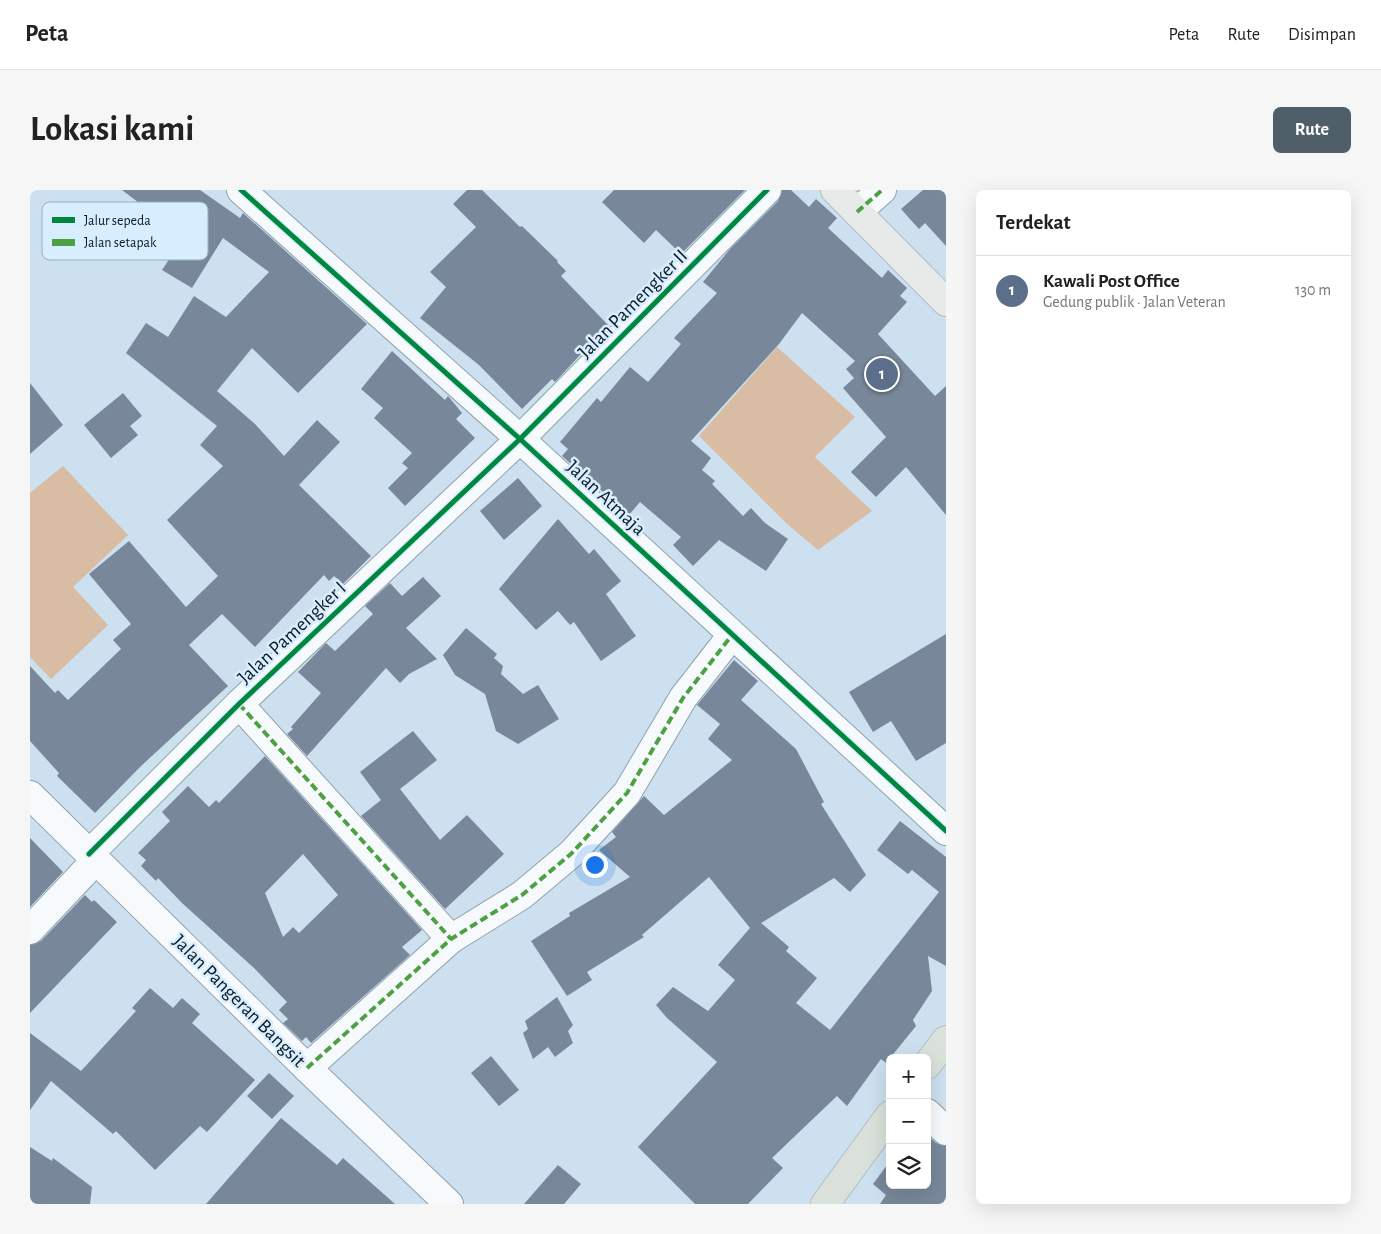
<!DOCTYPE html>
<html lang="id">
<head>
<meta charset="utf-8">
<style>
  body { margin:0; font-family:"Alegreya Sans",sans-serif; background:#f6f6f6; color:#222 }
  .controls { position:absolute; right:15px; bottom:15px; display:grid; overflow:hidden; border-radius:8px; box-shadow:0 5px 20px #0002 }
  .controls button { width:45px; height:45px; display:grid; place-items:center; padding:0; border:0; border-bottom:1px solid #e0e0e0; background:#fff; color:#222; font:25px sans-serif }
  .you { position:absolute; left:564px; top:674px; width:18px; height:18px; margin:-12px; border:4px solid #fff; border-radius:50%; background:#1a73e8; box-shadow:0 0 0 8px #1a73e833 }
  .badge { display:grid; place-items:center; width:32px; height:32px; border-radius:50%; background:#4f5f6a; color:#fff; font-size:16px; font-weight:700 }
  .pin { position:absolute; translate:-50% -50%; border:2px solid #fff; box-shadow:0 1px 5px #0006 }
  .list { margin:0; padding:0; list-style:none }
  h2 { display:flex; justify-content:space-between; align-items:center; height:65px; margin:0; padding:0 20px; font-size:21px }
  h2 small { font-size:16px; font-weight:400; color:#767676 }
  .list li { display:grid; grid-template-columns:32px 1fr auto; gap:15px; align-items:center; box-sizing:border-box; height:70px; padding:0 20px; border-top:1px solid #e0e0e0 }
  .list b { display:block; font-size:19px; white-space:nowrap }
  .list p { margin:0; font-size:16px; white-space:nowrap; color:#767676 }
  .list em { font-size:16px; font-style:normal; color:#767676 }
  .icon { flex:none; width:28px; height:28px; fill:none; stroke:currentColor; stroke-width:2; stroke-linecap:round; stroke-linejoin:round }
  .map { position:relative; flex:none; width:916px; height:1014px; overflow:hidden; border-radius:8px }
  header { display:flex; align-items:center; gap:30px; box-sizing:border-box; height:70px; padding:0 25px; background:#fff; border-bottom:1px solid #e0e0e0 }
  header strong { font-size:24px }
  nav { display:flex; gap:28px; margin-inline-start:auto; font-size:18px }
  .intro { display:flex; align-items:center; justify-content:space-between; box-sizing:border-box; height:120px; padding:0 30px }
  h1 { margin:0; font-size:35px }
  .button { padding:12px 22px; border-radius:8px; background:#4f5f6a; color:#fff; font-size:18px; font-weight:700 }
  main { display:flex; gap:30px; padding:0 30px }
  aside { flex:1; background:#fff; border-radius:8px; box-shadow:0 5px 20px #0002 }
  .map>svg:first-child { display:block }
  .forest { fill:#d8bca3 }
  .building { fill:#78889a; fill-rule:evenodd }
  .lines { fill:none; stroke-linecap:round; stroke-linejoin:round }
  .minor-casing { stroke:#92a1ac; stroke-width:30 }
  .major-casing { stroke:#b3bdc5; stroke-width:30 }
  .highway-casing { stroke:#b3bdc5; stroke-width:30 }
  .minor { stroke:#f7fafd; stroke-width:28 }
  .major { stroke:#e6eae8; stroke-width:28 }
  .highway { stroke:#dae0da; stroke-width:28 }
  .quiet { stroke:#4da142; stroke-width:4; stroke-dasharray:8 4; stroke-linecap:butt }
  .cycleway-casing { stroke:#d8edfe; stroke-width:8 }
  .cycleway { stroke:#00873e; stroke-width:5 }
  .labels { text-anchor:middle; dominant-baseline:central; stroke-width:5; stroke-linejoin:round; paint-order:stroke }
  .street-label { font-size:20px; fill:#0c1a23; stroke:#d8edfe }
  .key { fill:#d8edfe; stroke:#9baebc; stroke-width:1 }
  .key-label { font-size:14px; fill:#0c1a23 }
</style>
</head>
<body>
<header>
<strong>Peta</strong>
<nav><a>Peta</a><a>Rute</a><a>Disimpan</a></nav>
</header>
<div class="intro"><h1>Lokasi kami</h1><a class="button">Rute</a></div>
<main>
<div class="map">
<svg width="916" height="1014" viewBox="0 0 916 1014">
  <rect width="100%" height="100%" fill="#cce0ef"/>
  <g class="forest">
    <polygon points="747,157 825,227 785,267 842,321 788,360 757,334 669,246"/>
    <polygon points="33,276 98,345 43,397 78,435 21,489 0,467 0,303"/>
  </g>
  <g class="building">
    <polygon points="92,0 170,0 210,28 213,23 337,134 268,203 222,158 187,201 225,234 254,266 287,230 310,252 269,295 341,366 313,394 304,386 299,391 294,385 225,457 192,424 159,455 198,496 111,576 65,623 27,586 29,583 0,551 0,476 25,503 28,500 38,510 91,459 83,450 101,434 59,384 99,351 156,417 188,386 137,330 193,276 170,255 187,236 96,163 116,133 138,147 164,106 196,127 239,82 193,48 162,98 132,80 154,47"/>
    <polygon points="437,0 452,0 490,37 492,36 528,71 527,72 536,81 531,86 578,135 525,192 522,189 492,219 449,175 390,128 416,97 400,82 446,37 423,14"/>
    <polygon points="584,0 715,0 651,64 626,40 614,53 572,12"/>
    <polygon points="752,0 761,0 779,17 786,9 807,28 798,38 852,88 858,80 877,98 870,106 877,112 848,144 905,206 916,196 916,325 876,277 846,307 821,282 856,247 813,198 824,188 816,179 825,171 772,123 749,154 661,251 681,268 672,280 685,291 682,294 713,326 721,318 735,333 758,349 736,381 689,350 663,376 643,355 651,347 610,312 599,325 532,266 538,259 530,252 567,208 571,212 600,177 618,192 651,154 644,148 687,103 673,92 700,59 748,11"/>
    <polygon points="893,0 916,0 916,56 895,33 889,39 871,19"/>
    <polygon points="362,161 415,210 418,206 432,223 426,229 445,248 375,316 358,298 378,278 372,273 382,263 344,228 353,218 331,199"/>
    <polygon points="0,193 33,235 0,264"/>
    <polygon points="93,203 112,226 100,236 108,245 81,268 54,235"/>
    <polygon points="488,288 512,316 474,350 450,321"/>
    <polygon points="528,329 559,364 564,359 591,391 576,404 606,446 571,471 544,432 540,435 528,421 506,440 469,399"/>
    <polygon points="393,387 411,406 376,438 407,469 379,484 370,493 356,478 277,566 257,544 263,539 261,537 291,503 268,482 296,453 305,461 343,424 335,416 360,393 372,406"/>
    <polygon points="436,438 467,464 464,468 473,476 471,484 493,504 508,495 529,529 488,554 466,541 455,504 425,485 413,465"/>
    <polygon points="916,444 916,553 886,571 861,531 843,542 819,502"/>
    <polygon points="704,470 728,491 711,510 766,559 794,612 791,614 836,685 820,702 804,688 731,733 759,757 756,761 787,788 766,813 800,840 909,702 882,680 878,684 847,660 870,631 916,667 916,776 898,766 902,801 883,830 886,836 856,873 851,869 817,916 807,906 742,968 753,978 718,1014 665,1014 608,957 687,872 637,828 626,815 643,797 678,821 705,790 688,775 720,738 679,687 612,745 614,747 557,782 562,790 537,806 501,751 540,726 539,723 600,687 569,660 586,647 582,642 614,606 634,625 702,570 678,549 690,534 667,515"/>
    <polygon points="383,541 407,570 370,599 410,650 437,625 474,664 415,719 331,626 351,610 330,582"/>
    <path d="M235,566L392,740L372,757L380,765L281,853L276,847L272,851L253,833L258,829L249,820L257,812L224,778L152,713L128,688L126,691L111,676L116,670L108,663L140,631L132,622L158,596L179,617L186,610L189,613ZM273,664L308,705L269,743L263,737L253,747L235,703Z"/>
    <polygon points="0,648 33,682 0,717"/>
    <polygon points="55,705 62,712 64,710 87,732 0,823 0,755 11,751"/>
    <polygon points="120,798 143,818 152,808 170,824 162,833 225,890 177,942 170,936 125,980 86,941 83,944 21,891 0,920 0,843 51,881 106,821 102,818"/>
    <polygon points="527,807 543,835 538,841 543,853 525,867 518,857 503,869 493,843 498,839 495,831"/>
    <polygon points="461,866 489,900 469,916 441,883"/>
    <polygon points="239,883 264,906 242,929 217,906"/>
    <polygon points="251,928 307,975 313,968 365,1014 176,1014"/>
    <polygon points="897,945 906,953 916,956 916,1014 850,1014 856,1005 843,994 860,971 860,995 897,995"/>
    <polygon points="0,957 22,971 23,968 62,997 60,1014 0,1014"/>
    <polygon points="528,975 551,994 534,1014 494,1014"/>
  </g>
  <g class="lines">
    <g class="minor-casing">
      <g id="minor">
        <polyline points="211,0 490,249 916,641"/>
        <polyline points="827,22 852,0"/>
        <polyline points="209,514 421,749"/>
        <polyline points="0,605 277,878 419,1014"/>
        <polyline points="59,664 209,514 490,249 737,0"/>
        <polyline points="0,740 66,670"/>
        <polyline points="277,878 421,749 492,705 542,663 597,603 653,508 702,445"/>
        <polyline points="897,923 916,941"/>
      </g>
    </g>
    <g class="major-casing">
      <polyline id="major" points="805,0 916,112"/>
    </g>
    <g class="highway-casing">
      <g id="highway">
        <polyline points="897,875 916,850"/>
        <polyline points="795,1014 860,925"/>
      </g>
    </g>
    <use href="#minor" class="minor"/>
    <use href="#major" class="major"/>
    <use href="#highway" class="highway"/>
    <g class="quiet">
      <polyline points="827,22 852,0"/>
      <polyline points="209,514 421,749"/>
      <polyline points="277,878 421,749 492,705 542,663 597,603 653,508 702,445"/>
    </g>
    <g class="cycleway-casing">
      <g id="cycleway">
        <polyline points="211,0 490,249 916,641"/>
        <polyline points="59,664 209,514 490,249 737,0"/>
      </g>
    </g>
    <use href="#cycleway" class="cycleway"/>
  </g>
  <g class="labels">
    <g class="street-label">
      <text transform="translate(603 114) rotate(-45)">Jalan Pamengker II</text>
      <text transform="translate(576 308) rotate(43)">Jalan Atmaja</text>
      <text transform="translate(262 443) rotate(-43)">Jalan Pamengker I</text>
      <text transform="translate(209 811) rotate(45)">Jalan Pangeran Bangsit</text>
    </g>
  </g>
  <rect x="12" y="12" width="166" height="58" rx="8" class="key"/>
  <rect x="22" y="27" width="23" height="6" fill="#00873e"/>
  <rect x="22" y="49" width="23" height="7" fill="#4da142"/>
  <g class="key-label">
    <text x="54" y="35">Jalur sepeda</text>
    <text x="54" y="57">Jalan setapak</text>
  </g>
</svg>
<div class="controls">
<button>+</button>
<button>−</button>
<button><svg class="icon" aria-label="layers" viewBox="0 0 24 24"><path d="M12 4l9 5-9 5-9-5zM3 14l9 5 9-5"/></svg></button>
</div>
<div class="you"></div>
<div class="pin badge" style="left:852px;top:184px;background:#5c6f8a">1</div>
</div>
<aside>
<h2>Terdekat<small></small></h2>
<ul class="list">
<li><span class="badge" style="background:#5c6f8a">1</span><div><b>Kawali Post Office</b><p>Gedung publik · Jalan Veteran</p></div><em>130 m</em></li>
</ul>
</aside>
</main>
</body>
</html>
